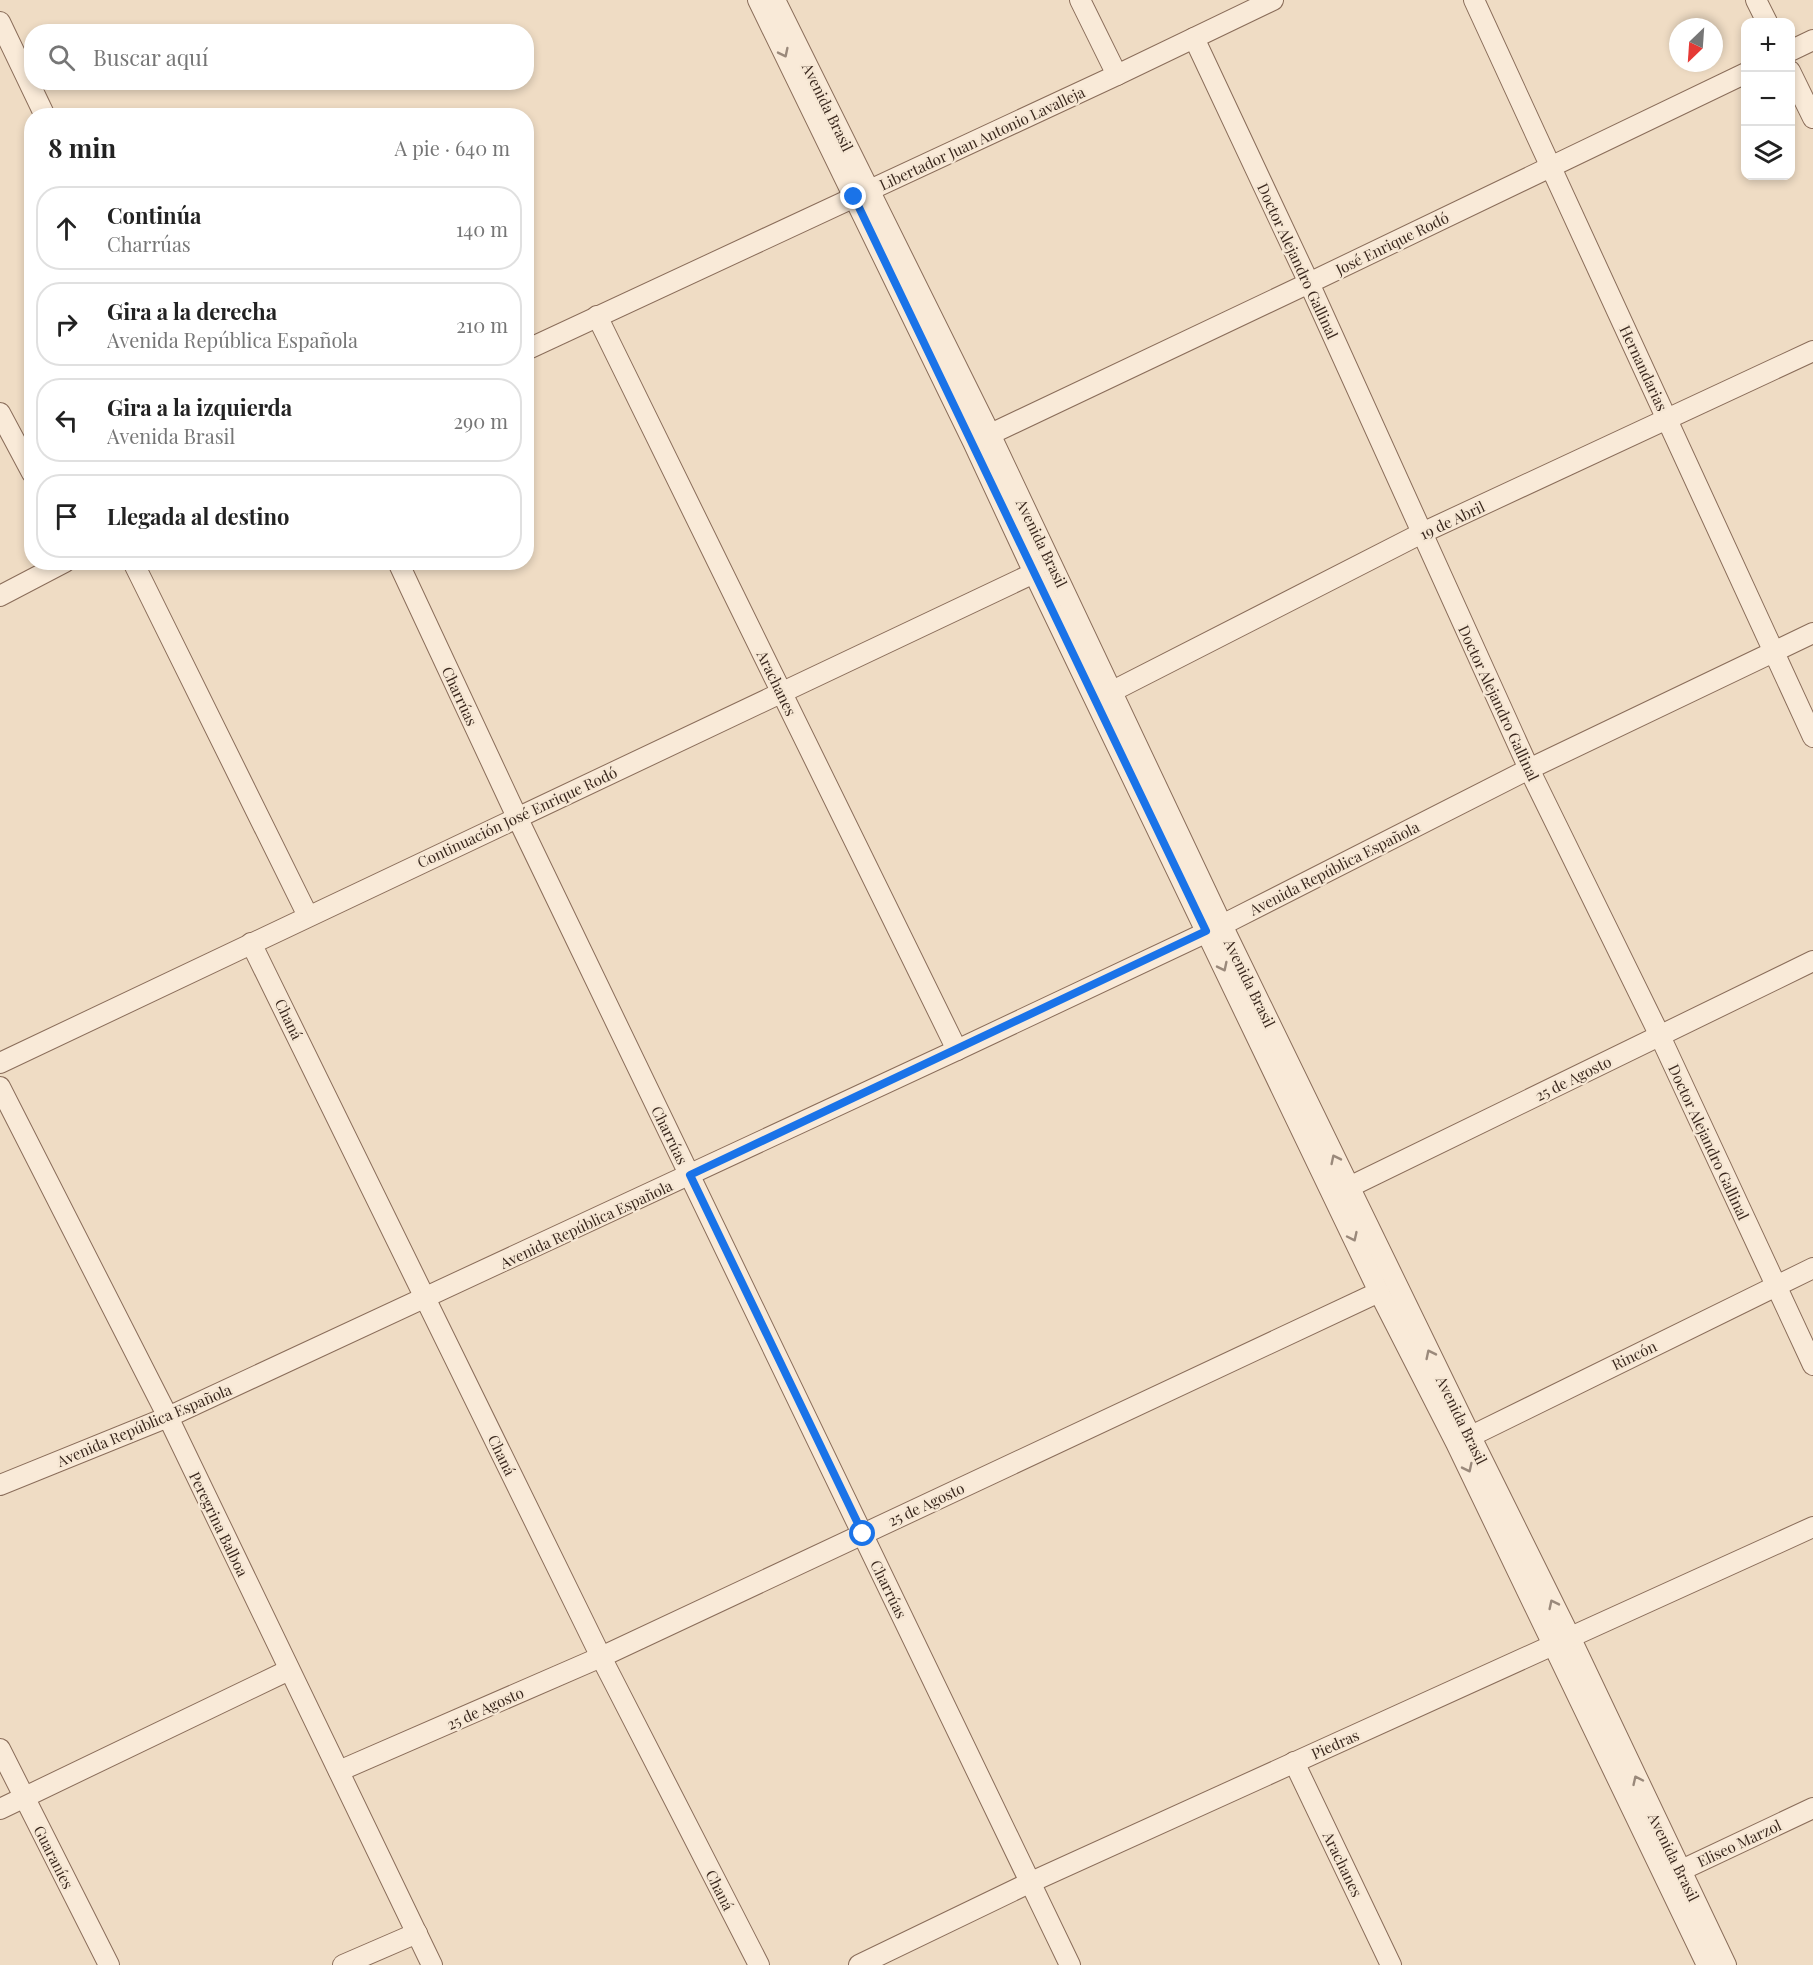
<!DOCTYPE html>
<html lang="es">
<head>
<meta charset="utf-8">
<style>
  body { margin:0; font-family:"Playfair Display",serif; background:#f6f6f6; color:#222 }
  .controls { position:absolute; right:18px; top:18px; display:grid; overflow:hidden; border-radius:12px; box-shadow:0 3px 9px #0003 }
  .controls button { width:54px; height:54px; display:grid; place-items:center; padding:0; border:0; border-bottom:2px solid #e0e0e0; background:#fff; color:#222; font:30px sans-serif }
  .compass { position:absolute; left:1669px; top:18px; width:54px; height:54px; border-radius:50%; background:#fff; box-shadow:0 3px 9px #0003; rotate:205deg }
  .stop { position:absolute; width:18px; height:18px; margin:-14px; border:4px solid #1a73e8; border-radius:50%; background:#fff }
  .stop.end { background:#1a73e8; border-color:#fff; box-shadow:0 2px 6px #0008 }
  .list { margin:0; padding:0; list-style:none }
  h2 { display:flex; justify-content:space-between; align-items:center; height:78px; margin:0; padding:0 24px; font-size:26px }
  h2 small { font-size:20px; font-weight:400; color:#767676 }
  .list li { display:grid; grid-template-columns:39px 1fr auto; gap:18px; align-items:center; box-sizing:border-box; height:84px; margin:0 12px 12px; padding:0 12px; border:2px solid #e0e0e0; border-radius:24px }
  .list b { display:block; font-size:22px; white-space:nowrap }
  .list p { margin:0; font-size:20px; white-space:nowrap; color:#767676 }
  .list em { font-size:20px; font-style:normal; color:#767676 }
  .icon { flex:none; width:33px; height:33px; fill:none; stroke:currentColor; stroke-width:2; stroke-linecap:round; stroke-linejoin:round }
  .map { position:relative; flex:none; width:1813px; height:1965px; overflow:hidden }
  .search { position:absolute; background:#fff; box-shadow:0 3px 9px #0003; left:24px; top:24px; width:510px; height:66px; display:flex; align-items:center; gap:15px; box-sizing:border-box; padding:0 21px; border-radius:24px; color:#767676; font-size:22px }
  .panel { position:absolute; background:#fff; box-shadow:0 3px 9px #0003; left:24px; top:108px; width:510px; height:462px; border-radius:24px }
  .map>svg:first-child { display:block }
  .lines { fill:none; stroke-linecap:round; stroke-linejoin:round }
  .street-casing { stroke:#8a6d5a; stroke-width:22 }
  .street { stroke:#f9ead8; stroke-width:20 }
  .oneway { stroke:#9a897b }
  .route { stroke:#1a73e8; stroke-width:8 }
  .labels { text-anchor:middle; dominant-baseline:central; stroke-width:4.5; stroke-linejoin:round; paint-order:stroke }
  .street-label { font-size:15px; fill:#3a281e; stroke:#f6e7d4 }
</style>
</head>
<body>
<div class="map">
<svg width="1813" height="1965" viewBox="0 0 1813 1965">
  <rect width="100%" height="100%" fill="#efdcc4"/>
  <g class="lines">
    <g class="street-casing">
      <g id="street">
        <polyline points="758,0 973,442 1034,573 1379,1292 1456,1443 1707,1965"/>
        <polyline points="775,0 990,434 1222,925 1470,1435 1570,1637 1726,1965"/>
        <polyline points="1080,0 1117,75"/>
        <polyline points="1474,0 1813,737"/>
        <polyline points="1756,0 1767,22"/>
        <polyline points="0,22 45,116"/>
        <polyline points="1194,38 1309,283 1529,769 1660,1036 1813,1365"/>
        <polyline points="1790,51 1813,40"/>
        <polyline points="1790,71 1813,118"/>
        <polyline points="597,316 957,1050"/>
        <polyline points="526,350 1117,75 1273,0"/>
        <polyline points="0,413 32,473"/>
        <polyline points="978,440 1309,283 1746,73"/>
        <polyline points="133,562 308,916"/>
        <polyline points="398,562 517,817 1070,1965"/>
        <polyline points="0,596 65,562"/>
        <polyline points="1103,696 1422,533 1813,351"/>
        <polyline points="251,943 601,1657 759,1965"/>
        <polyline points="0,1063 1034,573"/>
        <polyline points="0,1087 168,1417 432,1965"/>
        <polyline points="1339,1192 1813,961"/>
        <polyline points="1459,1442 1813,1268"/>
        <polyline points="0,1485 168,1417 957,1050 1222,925 1529,769 1813,633"/>
        <polyline points="0,1749 109,1965"/>
        <polyline points="1294,1762 1391,1965"/>
        <polyline points="339,1771 601,1657 1379,1292"/>
        <polyline points="0,1809 289,1670"/>
        <polyline points="1669,1876 1813,1808"/>
        <polyline points="343,1965 417,1933"/>
        <polyline points="859,1965 1029,1883 1813,1527"/>
      </g>
    </g>
    <use href="#street" class="street"/>
  </g>
  <defs><path id="oneway-chevron" d="M-2-3.5L2.5 0L-2 3.5" fill="none" stroke-width="1.6" stroke-linecap="round" stroke-linejoin="round" transform="scale(1.5)"/></defs>
  <g class="oneway">
    <use href="#oneway-chevron" transform="translate(784 53) rotate(64)"/>
    <use href="#oneway-chevron" transform="translate(1223 967) rotate(64)"/>
    <use href="#oneway-chevron" transform="translate(1335 1159) rotate(-116)"/>
    <use href="#oneway-chevron" transform="translate(1353 1237) rotate(65)"/>
    <use href="#oneway-chevron" transform="translate(1430 1354) rotate(-116)"/>
    <use href="#oneway-chevron" transform="translate(1468 1468) rotate(64)"/>
    <use href="#oneway-chevron" transform="translate(1553 1604) rotate(-116)"/>
    <use href="#oneway-chevron" transform="translate(1637 1780) rotate(-115)"/>
  </g>
  <g class="lines">
    <polyline class="route" points="854,197 1206,931 690,1175 863,1534"/>
  </g>
  <g class="labels">
    <g class="street-label">
      <text transform="translate(828 107) rotate(64)">Avenida Brasil</text>
      <text transform="translate(982 138) rotate(-25)">Libertador Juan Antonio Lavalleja</text>
      <text transform="translate(1392 243) rotate(-26)">José Enrique Rodó</text>
      <text transform="translate(1298 261) rotate(65)">Doctor Alejandro Gallinal</text>
      <text transform="translate(1644 368) rotate(65)">Hernandarias</text>
      <text transform="translate(1452 520) rotate(-25)">19 de Abril</text>
      <text transform="translate(1042 543) rotate(64)">Avenida Brasil</text>
      <text transform="translate(777 683) rotate(64)">Arachanes</text>
      <text transform="translate(460 696) rotate(65)">Charrúas</text>
      <text transform="translate(1499 703) rotate(65)">Doctor Alejandro Gallinal</text>
      <text transform="translate(517 817) rotate(-25)">Continuación José Enrique Rodó</text>
      <text transform="translate(1334 868) rotate(-27)">Avenida República Española</text>
      <text transform="translate(1250 983) rotate(64)">Avenida Brasil</text>
      <text transform="translate(289 1019) rotate(64)">Chaná</text>
      <text transform="translate(1573 1078) rotate(-26)">25 de Agosto</text>
      <text transform="translate(670 1135) rotate(64)">Charrúas</text>
      <text transform="translate(1709 1142) rotate(65)">Doctor Alejandro Gallinal</text>
      <text transform="translate(586 1224) rotate(-25)">Avenida República Española</text>
      <text transform="translate(1634 1355) rotate(-26)">Rincón</text>
      <text transform="translate(1462 1420) rotate(64)">Avenida Brasil</text>
      <text transform="translate(144 1425) rotate(-23)">Avenida República Española</text>
      <text transform="translate(502 1455) rotate(64)">Chaná</text>
      <text transform="translate(926 1504) rotate(-25)">25 de Agosto</text>
      <text transform="translate(219 1524) rotate(64)">Peregrina Balboa</text>
      <text transform="translate(889 1589) rotate(64)">Charrúas</text>
      <text transform="translate(485 1708) rotate(-24)">25 de Agosto</text>
      <text transform="translate(1335 1744) rotate(-24)">Piedras</text>
      <text transform="translate(1739 1843) rotate(-25)">Eliseo Marzol</text>
      <text transform="translate(54 1857) rotate(63)">Guaraníes</text>
      <text transform="translate(1674 1857) rotate(64)">Avenida Brasil</text>
      <text transform="translate(1343 1864) rotate(64)">Arachanes</text>
      <text transform="translate(720 1890) rotate(63)">Chaná</text>
    </g>
  </g>
</svg>
<div class="controls">
<button>+</button>
<button>−</button>
<button><svg class="icon" aria-label="layers" viewBox="0 0 24 24"><path d="M12 4l9 5-9 5-9-5zM3 14l9 5 9-5"/></svg></button>
</div>
<svg class="compass" viewBox="-18 -18 36 36"><path d="M0-13l5 13h-10z" fill="#e53935"/><path d="M0 13l5-13h-10z" fill="#767676"/></svg>
<div class="stop" style="left:863px;top:1534px"></div>
<div class="stop end" style="left:854px;top:197px"></div>
<div class="search"><svg class="icon" aria-label="search" viewBox="0 0 24 24"><circle cx="10" cy="10" r="6"/><path d="M15 15l6 6"/></svg>Buscar aquí</div>
<section class="panel">
<h2>8 min<small>A pie · 640 m</small></h2>
<ul class="list">
<li><svg class="icon" aria-label="ahead" viewBox="0 0 24 24"><path d="M12 20V5M6 11l6-6 6 6"/></svg><div><b>Continúa</b><p>Charrúas</p></div><em>140 m</em></li>
<li><svg class="icon" aria-label="right" viewBox="0 0 24 24"><path d="M7 20v-9h11M14 6l5 5-5 5"/></svg><div><b>Gira a la derecha</b><p>Avenida República Española</p></div><em>210 m</em></li>
<li><svg class="icon" aria-label="left" viewBox="0 0 24 24"><path d="M17 20v-9H6M10 6l-5 5 5 5"/></svg><div><b>Gira a la izquierda</b><p>Avenida Brasil</p></div><em>290 m</em></li>
<li><svg class="icon" aria-label="arrive" viewBox="0 0 24 24"><path d="M6 21V4h12l-3 4 3 4H6"/></svg><div><b>Llegada al destino</b></div></li>
</ul>
</section>
</div>
</body>
</html>
